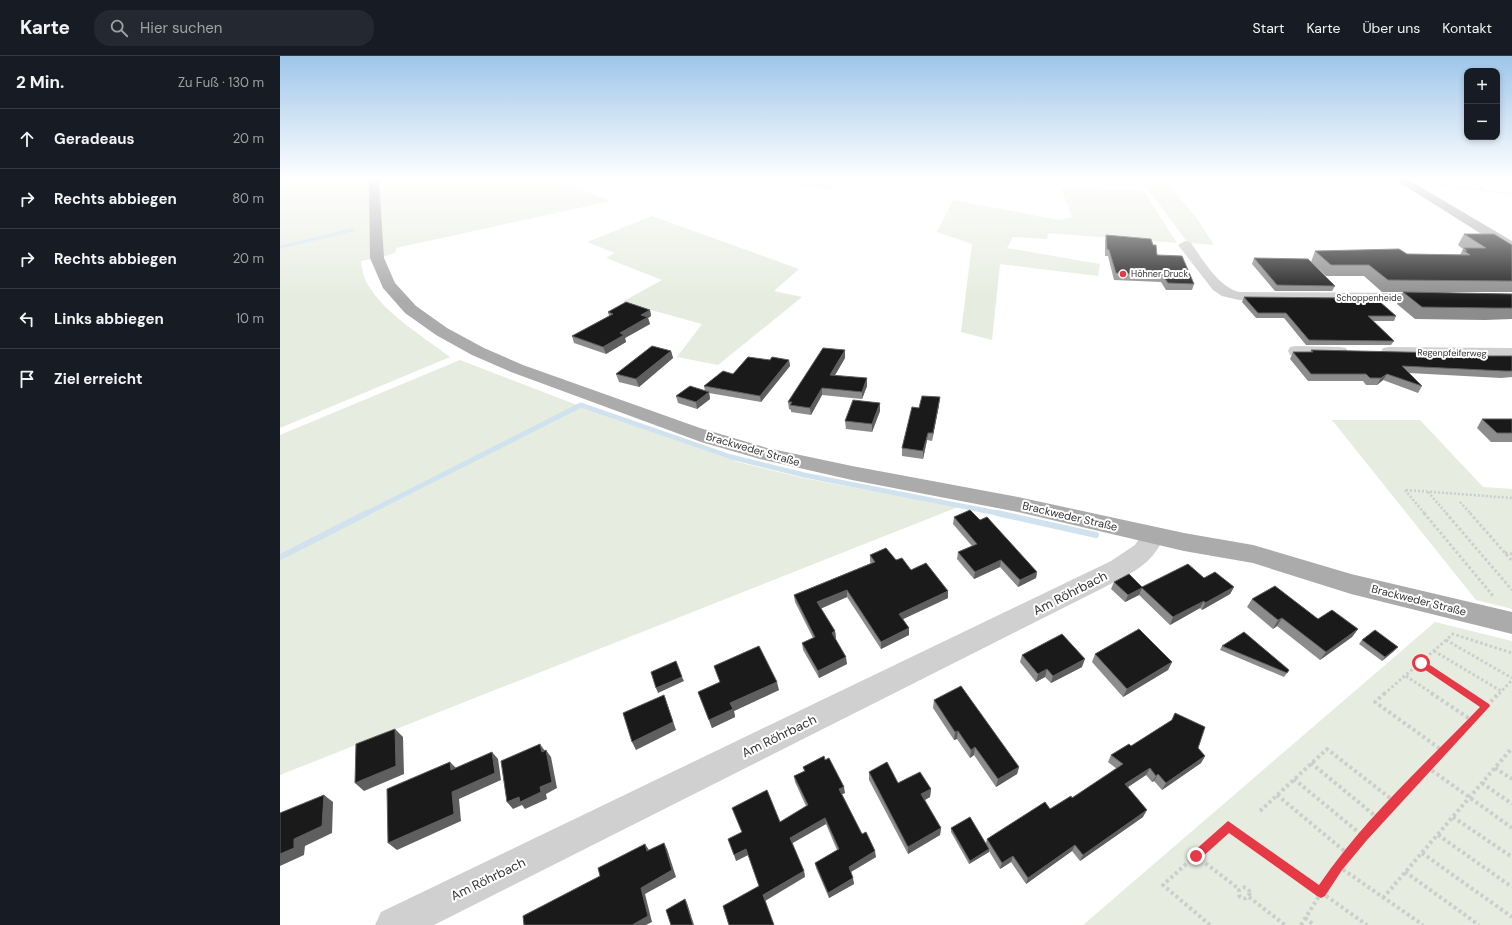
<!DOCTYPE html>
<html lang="de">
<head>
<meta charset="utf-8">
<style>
  body { margin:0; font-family:"DM Sans",sans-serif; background:#242831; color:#f1f3f6 }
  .controls { position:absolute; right:12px; top:12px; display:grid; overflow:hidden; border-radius:8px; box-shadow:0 2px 6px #0003 }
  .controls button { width:36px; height:36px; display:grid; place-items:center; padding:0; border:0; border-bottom:1px solid #363941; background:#171b24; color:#f1f3f6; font:20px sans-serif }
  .stop { position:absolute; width:12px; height:12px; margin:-9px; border:3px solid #e63946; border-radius:50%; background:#fff }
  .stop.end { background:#e63946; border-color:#fff; box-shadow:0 1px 4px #0008 }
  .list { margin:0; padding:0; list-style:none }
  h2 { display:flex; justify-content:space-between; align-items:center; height:52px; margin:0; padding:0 16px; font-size:17px }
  h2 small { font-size:13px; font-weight:400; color:#9ea1a6 }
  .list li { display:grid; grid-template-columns:26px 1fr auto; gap:12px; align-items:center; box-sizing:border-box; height:60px; padding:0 16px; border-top:1px solid #363941 }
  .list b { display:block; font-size:15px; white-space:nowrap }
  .list em { font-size:13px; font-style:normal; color:#9ea1a6 }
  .icon { flex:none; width:22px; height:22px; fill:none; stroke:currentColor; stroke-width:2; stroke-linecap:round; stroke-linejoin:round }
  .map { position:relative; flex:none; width:1232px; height:869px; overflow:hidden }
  header { display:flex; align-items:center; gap:24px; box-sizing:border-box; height:56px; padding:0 20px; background:#171b24; border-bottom:1px solid #363941 }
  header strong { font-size:19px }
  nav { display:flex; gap:22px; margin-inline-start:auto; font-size:14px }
  .search { width:280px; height:36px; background:#242831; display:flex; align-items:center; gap:10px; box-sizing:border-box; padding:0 14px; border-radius:16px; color:#9ea1a6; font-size:15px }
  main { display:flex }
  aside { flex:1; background:#171b24 }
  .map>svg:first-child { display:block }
  .green { fill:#e6ecdf }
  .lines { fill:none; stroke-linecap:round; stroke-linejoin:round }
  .stream-far2 { stroke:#cfe2ee; stroke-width:3 }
  .stream-far1 { stroke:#cfe2ee; stroke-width:5 }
  .stream { stroke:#cfe2ee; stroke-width:6 }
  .path-far3 { stroke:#cdcdcd; stroke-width:1.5; stroke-dasharray:1 1; stroke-linecap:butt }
  .path-far2 { stroke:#cdcdcd; stroke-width:2.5; stroke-dasharray:2 2; stroke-linecap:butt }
  .path-far1 { stroke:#cdcdcd; stroke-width:3; stroke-dasharray:2.5 2.5; stroke-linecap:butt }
  .path { stroke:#cdcdcd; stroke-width:4; stroke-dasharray:3 3; stroke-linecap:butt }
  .minor { fill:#d0d0d0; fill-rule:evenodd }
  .major { fill:#ababab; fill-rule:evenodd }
  .wall { fill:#8c8c8c }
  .shaded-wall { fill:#5f5f5f }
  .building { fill:#1a1a1a; stroke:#5f5f5f }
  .route { fill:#e63946 }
  .poi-dot { fill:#e63946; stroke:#fff; stroke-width:1.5 }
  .labels { text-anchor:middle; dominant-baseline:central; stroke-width:4; stroke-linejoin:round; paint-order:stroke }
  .far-poi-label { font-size:9px; fill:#333; stroke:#fff; text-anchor:start }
  .far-street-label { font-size:9px; fill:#333; stroke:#fff }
  .street-label { font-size:11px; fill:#333; stroke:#fff }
  .near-street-label { font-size:13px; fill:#333; stroke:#fff }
</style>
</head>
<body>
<header>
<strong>Karte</strong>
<div class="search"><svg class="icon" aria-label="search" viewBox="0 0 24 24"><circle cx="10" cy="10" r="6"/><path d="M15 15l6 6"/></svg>Hier suchen</div>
<nav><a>Start</a><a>Karte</a><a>Über uns</a><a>Kontakt</a></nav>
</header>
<main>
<aside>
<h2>2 Min.<small>Zu Fuß · 130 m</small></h2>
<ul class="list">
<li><svg class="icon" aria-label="ahead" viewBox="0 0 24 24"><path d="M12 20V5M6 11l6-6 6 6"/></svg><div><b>Geradeaus</b></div><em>20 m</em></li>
<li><svg class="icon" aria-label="right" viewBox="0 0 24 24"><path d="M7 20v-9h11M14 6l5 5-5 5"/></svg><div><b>Rechts abbiegen</b></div><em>80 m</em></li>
<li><svg class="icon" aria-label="right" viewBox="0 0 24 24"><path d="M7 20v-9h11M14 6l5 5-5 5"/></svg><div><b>Rechts abbiegen</b></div><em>20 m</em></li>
<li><svg class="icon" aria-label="left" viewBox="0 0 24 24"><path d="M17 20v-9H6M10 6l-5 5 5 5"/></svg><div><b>Links abbiegen</b></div><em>10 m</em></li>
<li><svg class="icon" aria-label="arrive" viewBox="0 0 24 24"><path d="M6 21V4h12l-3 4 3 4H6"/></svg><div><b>Ziel erreicht</b></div></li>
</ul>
</aside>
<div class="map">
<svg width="1232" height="869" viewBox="0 0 1232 869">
  <rect width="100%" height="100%" fill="#fff"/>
  <g class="green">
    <path d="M0,123H298L283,126L331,145L116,192V196L110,199L81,205C82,213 84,223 88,229C105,258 144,281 170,301L0,372Z"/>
    <polygon points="519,123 564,123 550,134 501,127"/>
    <polygon points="858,123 883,123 916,161 934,189 908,187 862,125"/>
    <polygon points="781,132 863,134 897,187 768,177 767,183 733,181 727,192 820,208 818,220 720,208 712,284 681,276 692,188 657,176 673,144 779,164 792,161"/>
    <polygon points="372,160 519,213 494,235 522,241 438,309 397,301 422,268 342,246 382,224 326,202 335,197 307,186"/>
    <polygon points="180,304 297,349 0,498 0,379"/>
    <polygon points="301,351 458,406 523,422 678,451 0,719 0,502"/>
    <polygon points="1052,364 1140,364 1203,431 1232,433 1232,553 1196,544"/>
    <polygon points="1155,566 1232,585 1232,869 803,869"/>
  </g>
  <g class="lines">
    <polyline class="stream-far2" points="0,191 73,174"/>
    <polyline class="stream-far1" points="85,458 301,349 451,401 524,419 722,458"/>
    <g class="stream">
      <polyline points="717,457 816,479"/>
      <polyline points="0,501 87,457"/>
    </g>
    <g class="path-far3">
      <polyline points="1195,123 1203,134"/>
      <polyline points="1158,129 1232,138"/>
    </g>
    <g class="path-far2">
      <polyline points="1125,434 1145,458"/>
      <polyline points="1126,434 1232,442"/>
      <polyline points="1148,436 1167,458"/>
      <polyline points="1180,446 1191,458"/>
    </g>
    <g class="path-far1">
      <polyline points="1144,457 1214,541"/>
      <polyline points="1166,457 1232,534"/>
      <polyline points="1190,457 1232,505"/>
      <polyline points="1225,497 1232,498"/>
      <polyline points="1166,584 1232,622"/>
      <polyline points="1154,595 1221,635"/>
      <polyline points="1141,607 1187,638"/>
      <polyline points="1126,620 1153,638"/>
      <polyline points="1104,638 1173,578 1232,597"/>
      <polyline points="1219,638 1232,624"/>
    </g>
    <g class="path">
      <polyline points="1105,637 1095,646 1163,695"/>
      <polyline points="1151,637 1193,665"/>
      <polyline points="1186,637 1206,651"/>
      <polyline points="1031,707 1099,763"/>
      <polyline points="1147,711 1232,772"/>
      <polyline points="1215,712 1232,723"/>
      <polyline points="1014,723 1083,780"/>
      <polyline points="1202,727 1232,748"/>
      <polyline points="997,739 1068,798"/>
      <polyline points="980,755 1047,693 1115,746"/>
      <polyline points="1173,761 1232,801"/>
      <polyline points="1158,779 1232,831"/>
      <polyline points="1142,797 1232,861"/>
      <polyline points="916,800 959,833"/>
      <polyline points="1058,810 1143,869"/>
      <polyline points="1125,816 1199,869"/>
      <circle cx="964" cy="837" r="5.5"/>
      <polyline points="969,841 1005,869"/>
      <polyline points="1103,842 1232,692"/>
      <polyline points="1025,862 1034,869"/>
      <polyline points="930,869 883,829 948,770 1087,869"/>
      <polyline points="1021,869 1058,810 1083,780 1219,637"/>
    </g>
    <g class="minor">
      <path d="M905,185L910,186C923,203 937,230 959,236L1151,237L1156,239L1159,242L1156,245L1151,247L959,244L942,240L933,234L898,189Z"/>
      <polygon points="1016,290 1060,291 1066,292 1068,296 1066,300 1060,301 1010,299 1008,295 1010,291"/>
      <polygon points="1109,291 1232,292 1232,302 1103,300 1101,296 1103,292"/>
      <path d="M873,471L881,473L885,479C872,510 851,517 823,532L154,869H95L101,856L831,505L855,489L865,473Z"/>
    </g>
    <g class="major">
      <polygon points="89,123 99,123 104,202 115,227 136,250 167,272 204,292 243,309 420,372 487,392 572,410 738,441 904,477 973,489 1071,518 1232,556 1232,578 1071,538 973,507 904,495 738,456 572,424 480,403 421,386 231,316 192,299 156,279 125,257 103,232 90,202"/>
      <polygon points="1114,123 1127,123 1232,185 1232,195 1227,194"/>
    </g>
  </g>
  <g class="wall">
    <polygon points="1184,178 1232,189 1232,236 1102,236 1084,220 1046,220 1031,206 1035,195 1127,198 1180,199 1183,193 1178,189"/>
    <polygon points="826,179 873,189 877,199 914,228 912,234 886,234 881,226 834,224 828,200 825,200 825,185"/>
    <polygon points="974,202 1055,230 1052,235 995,235 972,208"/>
    <polygon points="1123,236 1232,238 1232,263 1205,264 1135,263 1117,248"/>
    <polygon points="964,241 1069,245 1116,260 1114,265 1093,265 1114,285 1111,289 1026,289 1004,262 976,262 962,246"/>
    <polygon points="370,254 371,260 368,262 370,268 345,282 346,286 326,298 294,287 292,280 329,260 328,256"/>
    <polygon points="1031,294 1169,298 1194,300 1232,300 1232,321 1221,322 1129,317 1142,330 1138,337 1103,324 1097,329 1086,329 1083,325 1028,325 1010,303 1013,296 1031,296"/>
    <polygon points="391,295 393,302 359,331 339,326 336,318"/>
    <polygon points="565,302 555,319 587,330 582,343 542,339 531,359 511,356 511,354 509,353 508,346"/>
    <polygon points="490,304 509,304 510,310 481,346 429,337 430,343 417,353 398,347 396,340 425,335 424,330"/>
    <polygon points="600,347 600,355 592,376 566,373 565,365"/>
    <polygon points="659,349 652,385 647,384 643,403 622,400 622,392 639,352"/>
    <polygon points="1202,363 1232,363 1232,386 1211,386 1197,372"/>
    <polygon points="674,461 700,464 757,516 756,522 738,531 720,511 694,523 677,503 678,496 692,490 673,468"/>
    <polygon points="590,499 616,504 631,514 668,535 668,542 623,563 629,572 629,579 601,593 567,541 541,552 555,575 556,582 555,582 567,608 539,622 523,594 522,587 533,582 515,546 514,539 591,507 590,506"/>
    <polygon points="924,522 954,531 950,538 922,554 920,552 890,569 859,539 845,546 831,533 834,526 862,531"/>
    <polygon points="972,543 1038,563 1078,573 1072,581 1040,604 997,570 993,573 967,551"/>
    <polygon points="1082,584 1114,595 1102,605 1079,588"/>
    <polygon points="942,590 1007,617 1004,621 940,594"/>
    <polygon points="815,598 892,606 888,614 843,641 812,606"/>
    <polygon points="742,599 802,611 771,627 765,621 756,626 740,606"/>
    <polygon points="434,610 499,634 454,655 455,661 432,672 418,636 440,626"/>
    <polygon points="654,644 739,711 737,718 716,731 694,699 690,702 677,683 674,684 653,652"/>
    <polygon points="895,657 918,692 925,700 921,707 882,734 874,725 872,726 866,719 848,731 863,761 800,805 792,795 746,828 731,806 720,813 709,795 709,796 689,808 671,776 671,772 706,787 707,783 770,753 792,742 837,713 828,706 831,699 851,690 891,665"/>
    <polygon points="545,704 565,737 562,738 582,778 596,801 571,816 574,828 549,842 536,812 535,807 557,794 546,768 512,787 524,815 525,821 468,799 456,805 500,766 526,750 515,726 514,720 524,715 523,711"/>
    <polygon points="589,716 618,727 651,733 650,741 645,744 661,772 660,779 628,798 589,724"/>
  </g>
  <g class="shaded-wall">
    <polygon points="370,254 371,260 368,262 370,268 345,282 346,286 326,298 323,291 340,277 361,259"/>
    <polygon points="565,294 565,302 551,326 550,319"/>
    <polygon points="391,295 393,302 359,331 356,323"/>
    <polygon points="509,304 510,310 481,346 480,340"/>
    <polygon points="1107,318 1103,324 1097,329 1101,322"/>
    <polygon points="587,322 587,330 582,343 582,336"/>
    <polygon points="542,332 542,339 531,359 530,352"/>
    <polygon points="429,336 430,343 417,353 416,346"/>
    <polygon points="660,341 659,349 652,385 653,377"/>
    <polygon points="600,347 600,355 592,376 592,368"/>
    <polygon points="648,377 647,384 643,403 643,395"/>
    <polygon points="721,504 720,511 694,523 695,516"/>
    <polygon points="757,516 756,522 738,531 740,524"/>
    <polygon points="954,531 950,538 922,554 925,547"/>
    <polygon points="862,532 859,539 845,546 848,539"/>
    <polygon points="567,534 567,541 538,554 537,546"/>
    <polygon points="668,535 668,542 619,565 619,558"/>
    <polygon points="924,545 920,552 890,569 893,561"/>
    <polygon points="1002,562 997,570 993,573 998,564"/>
    <polygon points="629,572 629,579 601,593 601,586"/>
    <polygon points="1078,573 1072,581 1040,604 1046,596"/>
    <polygon points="555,575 556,582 552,584 552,577"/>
    <polygon points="1118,591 1114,595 1102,605 1105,601"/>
    <polygon points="566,601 567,608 539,622 538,615"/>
    <polygon points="805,603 802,611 771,627 773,620"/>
    <polygon points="892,606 888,614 843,641 847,633"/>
    <polygon points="767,613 765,621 756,626 758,618"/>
    <polygon points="402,621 404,625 378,637 376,632"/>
    <polygon points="497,626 499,634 454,655 455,661 432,672 429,664 450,647"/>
    <polygon points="384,639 396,674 356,694 352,686"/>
    <polygon points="115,673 123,681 124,718 84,735 75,727"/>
    <polygon points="678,675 677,683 674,684 675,676"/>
    <polygon points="260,688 265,695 262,696"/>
    <polygon points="695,691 694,699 690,702 691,694"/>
    <polygon points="266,694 271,701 277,732 266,738 267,743 245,753 242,749 233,753 227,746 260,731"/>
    <polygon points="212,696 218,703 221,724 179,743 181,765 117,794 108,787 172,736"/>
    <polygon points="925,700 921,707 882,734 886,727"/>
    <polygon points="170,706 177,713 171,714"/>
    <polygon points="739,711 737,718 716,731 718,723"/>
    <polygon points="870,712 866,719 842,735 845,728"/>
    <polygon points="878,718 874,725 872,726 876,720"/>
    <polygon points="564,731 565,737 560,739 559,733"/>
    <polygon points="651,733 650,741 641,746 641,738"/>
    <polygon points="44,739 53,746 52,777 25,790 24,799 0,810 0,798 14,783"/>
    <polygon points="867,754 863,761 800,805 803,799"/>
    <polygon points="545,762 546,768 511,788 510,782"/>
    <polygon points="661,772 660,779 628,798 628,791"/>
    <polygon points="384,787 387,793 396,821 365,838 372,866 366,869 352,869 361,832"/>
    <polygon points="365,788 369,794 371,802 367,795"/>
    <polygon points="795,789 792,795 746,828 748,822"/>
    <polygon points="466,793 468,799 456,805 454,799"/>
    <polygon points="709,793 709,796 689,808 690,805"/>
    <polygon points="595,795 596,801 569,817 569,811"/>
    <polygon points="733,800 731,806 720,813 722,807"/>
    <polygon points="524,815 525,821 485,845 483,839"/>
    <polygon points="573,822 574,828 549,842 548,837"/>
    <polygon points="405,843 407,847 414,869 413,869"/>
  </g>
  <g class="building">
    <polygon points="1184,178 1214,178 1232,189 1232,225 1108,224 1089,209 1051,209 1035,195 1119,193 1127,198 1190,199 1183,194 1187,195 1184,192 1206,192"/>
    <polygon points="826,179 871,183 873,189 876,189 877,199 902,200 914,228 888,227 883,220 836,217 829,194 827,193"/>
    <polygon points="974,202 1028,203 1055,230 997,229"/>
    <polygon points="1123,236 1232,238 1232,252 1213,252 1142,251"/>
    <polygon points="964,241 1067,242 1069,245 1100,246 1116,260 1088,260 1114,285 1029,284 1006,257 978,257"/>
    <polygon points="346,246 370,254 361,259 368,261 340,277 344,279 323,291 292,280 333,258 328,256"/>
    <polygon points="372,290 391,295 356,323 336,318"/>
    <polygon points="543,292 565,294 550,319 587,322 582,336 542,332 530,352 510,349 512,346 508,346"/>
    <polygon points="1031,294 1168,297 1169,298 1194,300 1232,300 1232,315 1225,315 1122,310 1142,330 1107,318 1101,322 1090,322 1086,318 1031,318 1013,296 1033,296"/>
    <polygon points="468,301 490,304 492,301 509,304 480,340 424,330 443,315 453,318"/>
    <polygon points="410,330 429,336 416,346 396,340"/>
    <polygon points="642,340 660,341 653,377 648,377 643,395 622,392 632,351 639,352"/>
    <polygon points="573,344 600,347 592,368 565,365"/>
    <polygon points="1202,363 1232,363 1232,377 1217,377"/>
    <polygon points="690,454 700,464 707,461 757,516 740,524 721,504 695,516 678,496 697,488 674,461"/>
    <polygon points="606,492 616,504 622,502 631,514 646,507 668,535 619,558 629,572 601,586 567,534 537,546 555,575 552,577 566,601 538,615 522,587 535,581 514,539 595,506 590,499"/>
    <polygon points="908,508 924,522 935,516 954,531 925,547 924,545 893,561 862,532 848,539 834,526 849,518 862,531"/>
    <polygon points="995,530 1038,563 1052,554 1078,573 1046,596 1002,562 998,564 972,543"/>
    <polygon points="859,573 892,606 847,633 815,598"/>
    <polygon points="1095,574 1118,591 1105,601 1082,584"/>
    <polygon points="964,576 1009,614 1007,617 942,590"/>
    <polygon points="782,578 805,603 773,620 767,613 758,618 742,599"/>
    <polygon points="479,590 497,626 450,647 453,653 429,664 418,636 440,626 434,610"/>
    <polygon points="396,605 402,621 376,632 371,616"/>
    <polygon points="681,630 739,711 718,723 695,691 691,694 678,675 675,676 654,644"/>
    <polygon points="384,639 393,666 352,686 343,657"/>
    <polygon points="895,657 925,671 918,692 925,700 886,727 878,718 876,720 870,712 845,728 867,754 803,799 795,789 748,822 733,800 722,807 707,783 765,746 770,753 791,740 792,742 843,708 831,699 849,688 851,690 892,664"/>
    <polygon points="115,673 116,710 75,727 76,688"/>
    <polygon points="260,688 262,696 266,694 272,726 260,731 261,736 240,746 239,741 227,746 221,705"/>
    <polygon points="212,696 215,717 172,736 174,758 108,787 107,733 170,706 171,714"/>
    <polygon points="544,700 545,704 549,702 564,731 559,733 582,778 586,776 595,795 569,811 573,822 548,837 535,807 559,793 545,762 510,782 524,815 483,839 494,869 449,869 443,850 479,830 466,793 454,799 448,783 462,776 452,752 487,734 500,766 528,749 514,720 525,715 523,711"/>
    <polygon points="607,706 618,727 640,716 651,733 641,738 661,772 628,791 589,716"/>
    <polygon points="44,739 42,770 14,783 14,792 0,798 0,757"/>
    <polygon points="690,761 709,793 690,805 671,772"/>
    <polygon points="384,787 392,814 361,832 368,860 352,869 244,869 243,860 320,820 318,812 365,788 367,795"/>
    <polygon points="405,843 413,869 391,869 386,854"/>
  </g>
  <linearGradient id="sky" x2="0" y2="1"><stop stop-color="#9ec6ea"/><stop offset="0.5" stop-color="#fff"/><stop offset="1" stop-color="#fff" stop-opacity="0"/></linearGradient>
  <rect width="1232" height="245" fill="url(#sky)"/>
  <path class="route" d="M1141,603L1209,648L1210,650L1087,784L1062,814L1045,840L1041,842L1037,840L949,777L920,803L916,805L913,803L911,800L913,796L948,765L1039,829C1083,764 1145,708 1200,651L1138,609V604Z"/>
  <circle class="poi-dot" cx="843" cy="218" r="4"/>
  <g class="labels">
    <g class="far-poi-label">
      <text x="851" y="218">Höhner Druck</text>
    </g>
    <g class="far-street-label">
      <text x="1089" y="242">Schoppenheide</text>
      <text transform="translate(1172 297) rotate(1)">Regenpfeiferweg</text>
    </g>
    <g class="street-label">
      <text transform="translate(473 393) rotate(16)">Brackweder Straße</text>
      <text transform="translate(790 460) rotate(13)">Brackweder Straße</text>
      <text transform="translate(1139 544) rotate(14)">Brackweder Straße</text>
    </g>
    <g class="near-street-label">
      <text transform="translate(790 537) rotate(-27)">Am Röhrbach</text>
      <text transform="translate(499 680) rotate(-26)">Am Röhrbach</text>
      <text transform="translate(208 823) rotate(-26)">Am Röhrbach</text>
    </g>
  </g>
</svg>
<div class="controls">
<button>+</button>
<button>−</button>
</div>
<div class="stop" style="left:1141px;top:607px"></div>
<div class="stop end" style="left:916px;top:800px"></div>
</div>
</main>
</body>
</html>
